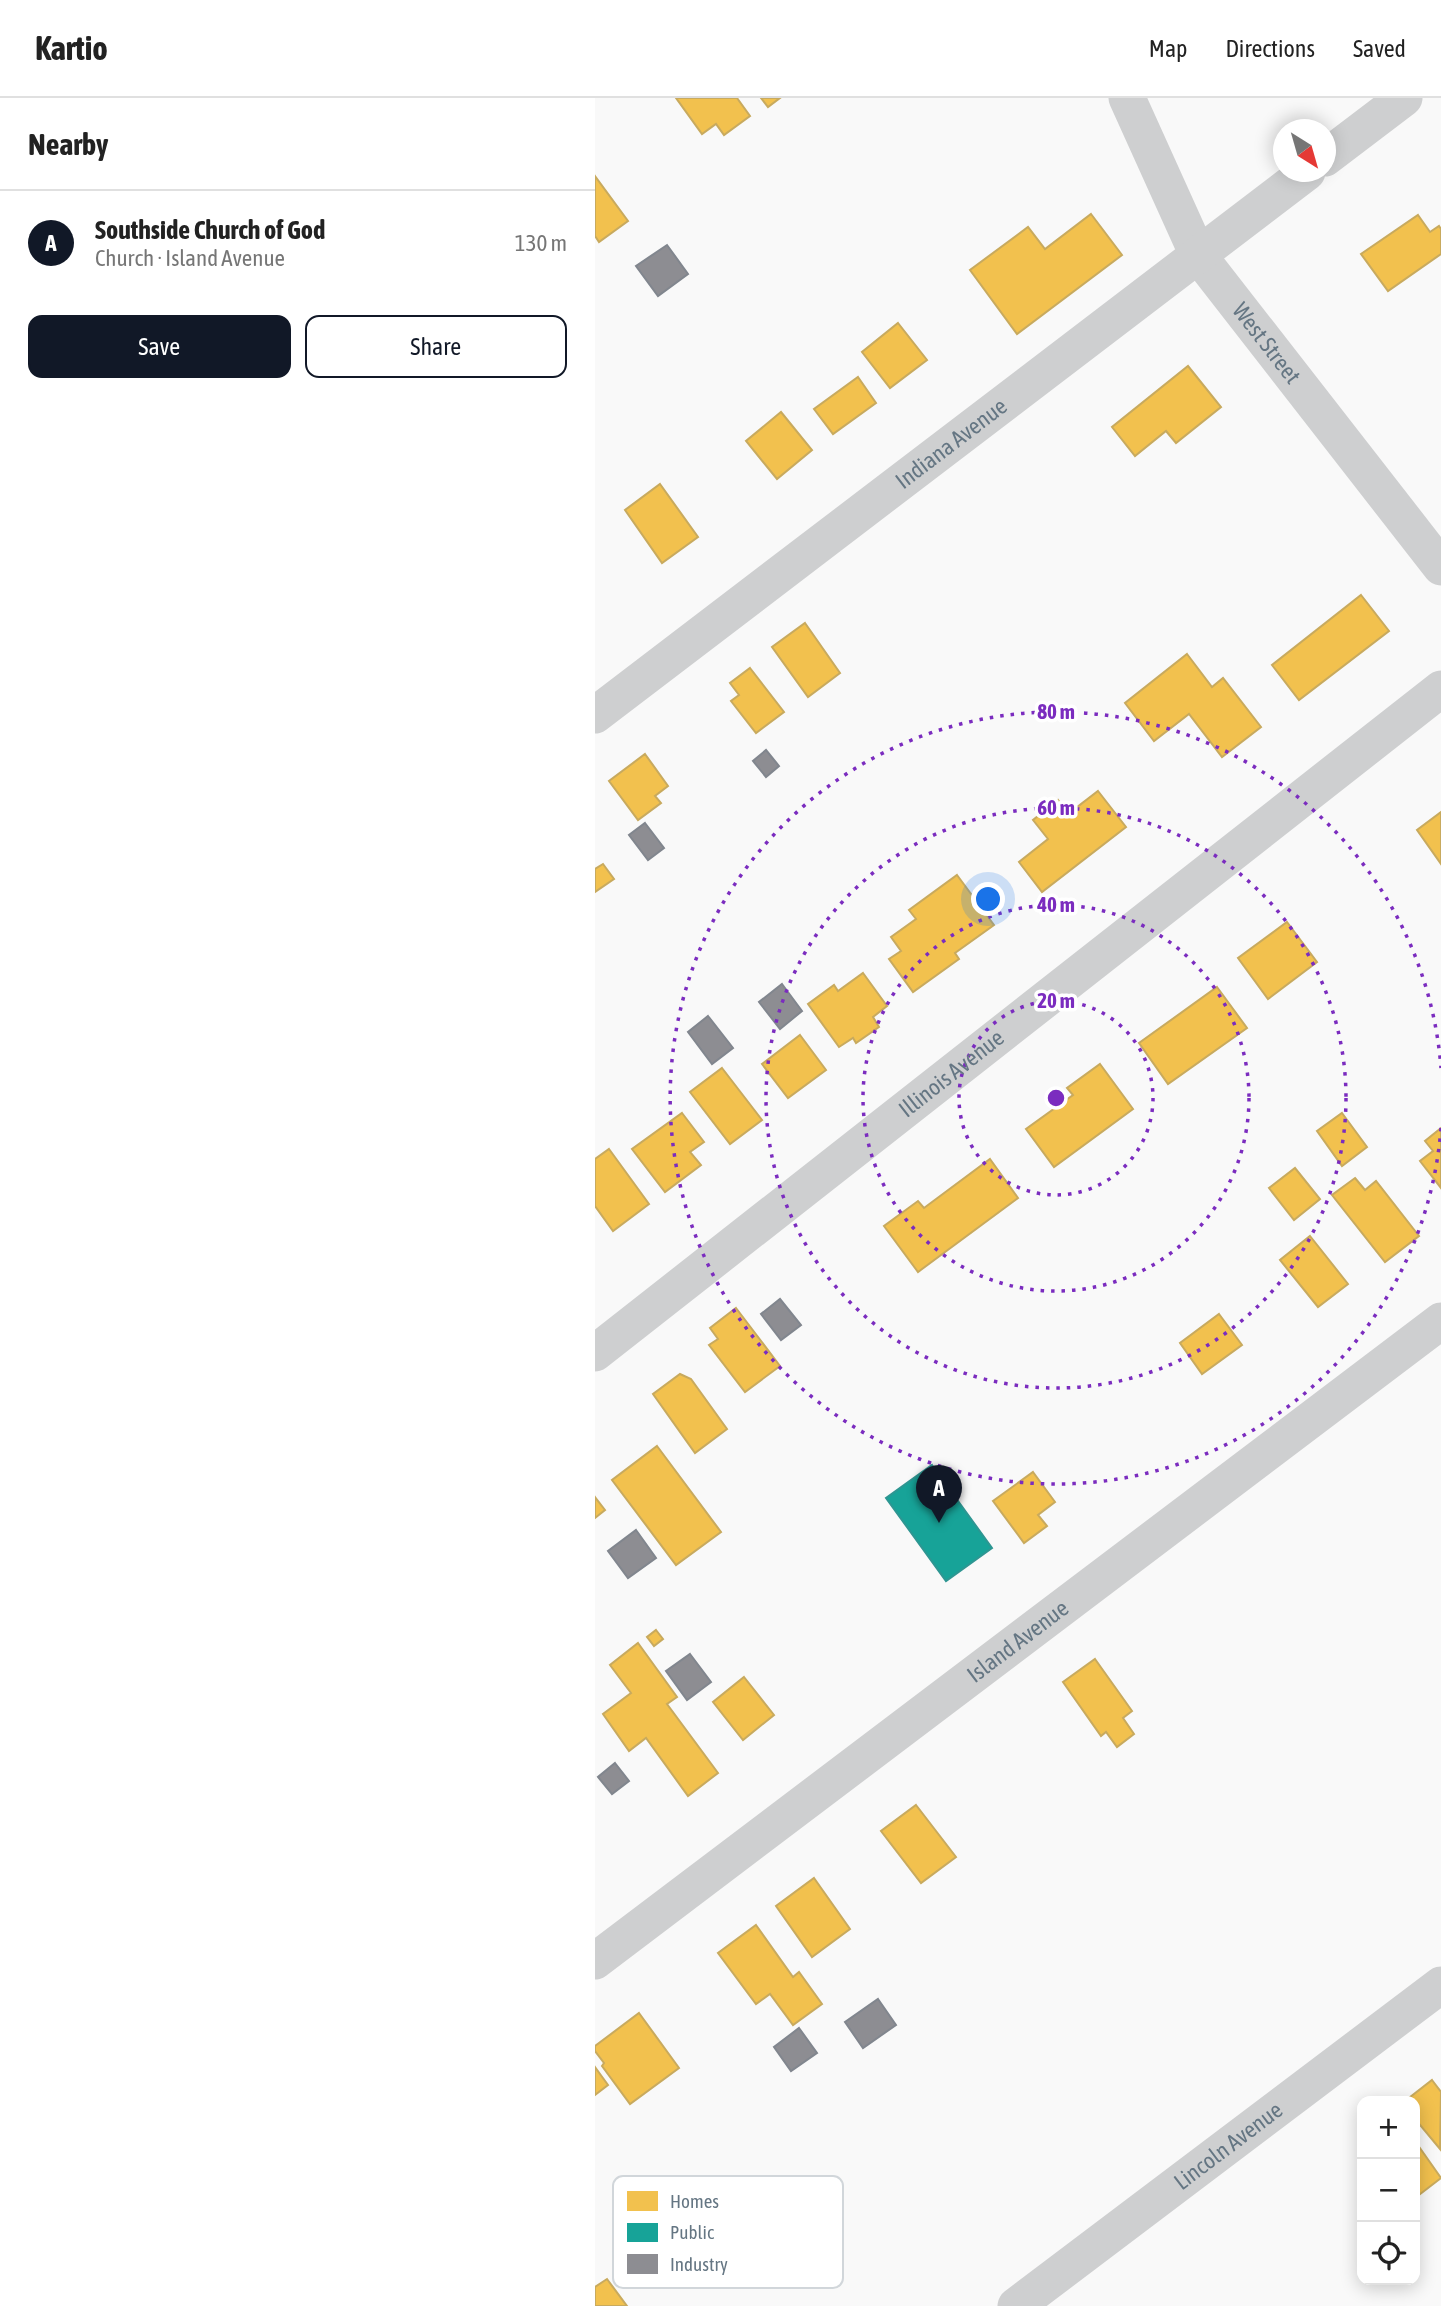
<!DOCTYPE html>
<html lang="en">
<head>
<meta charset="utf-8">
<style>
  body { margin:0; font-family:"Asap Condensed",sans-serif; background:#f6f6f6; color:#222 }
  .controls { position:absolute; right:21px; bottom:21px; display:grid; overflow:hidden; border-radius:14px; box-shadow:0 4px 18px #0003 }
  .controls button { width:63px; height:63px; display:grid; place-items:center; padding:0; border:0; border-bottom:2px solid #e0e0e0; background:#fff; color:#222; font:35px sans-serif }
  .compass { position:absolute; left:678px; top:21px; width:63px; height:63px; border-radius:50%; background:#fff; box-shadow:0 4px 18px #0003; rotate:143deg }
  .you { position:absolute; left:394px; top:802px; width:24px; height:24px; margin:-18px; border:5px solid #fff; border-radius:50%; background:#1a73e8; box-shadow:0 0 0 10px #1a73e833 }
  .badge { display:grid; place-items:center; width:46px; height:46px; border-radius:50%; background:#111827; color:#fff; font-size:23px; font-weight:700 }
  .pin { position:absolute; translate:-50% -58px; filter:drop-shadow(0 2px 4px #0008) }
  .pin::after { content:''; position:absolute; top:37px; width:24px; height:21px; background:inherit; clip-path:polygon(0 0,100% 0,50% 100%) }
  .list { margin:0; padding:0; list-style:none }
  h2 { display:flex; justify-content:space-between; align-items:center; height:91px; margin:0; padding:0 28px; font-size:30px }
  h2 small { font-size:23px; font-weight:400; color:#767676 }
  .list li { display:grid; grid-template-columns:46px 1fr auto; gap:21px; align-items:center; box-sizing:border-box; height:105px; padding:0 28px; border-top:2px solid #e0e0e0 }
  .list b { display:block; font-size:26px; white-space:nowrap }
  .list p { margin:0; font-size:23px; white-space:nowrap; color:#767676 }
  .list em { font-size:23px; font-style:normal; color:#767676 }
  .actions { display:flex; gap:14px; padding:21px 28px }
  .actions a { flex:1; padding:16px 0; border:2px solid #111827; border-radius:14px; text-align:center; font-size:24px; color:#111827 }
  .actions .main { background:#111827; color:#fff }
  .icon { flex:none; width:38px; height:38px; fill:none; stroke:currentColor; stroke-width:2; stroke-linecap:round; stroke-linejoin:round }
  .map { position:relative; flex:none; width:846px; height:2208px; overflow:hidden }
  header { display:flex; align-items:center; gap:42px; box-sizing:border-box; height:98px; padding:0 35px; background:#fff; border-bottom:2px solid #e0e0e0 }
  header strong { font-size:33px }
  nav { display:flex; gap:38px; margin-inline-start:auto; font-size:24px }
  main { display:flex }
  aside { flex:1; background:#fff }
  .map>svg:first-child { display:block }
  .homes { fill:#f2c14e; stroke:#c8aa5e; stroke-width:2 }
  .public { fill:#17a398; stroke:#2e9692; stroke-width:2 }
  .industry { fill:#8d8d92; stroke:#81868e; stroke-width:2 }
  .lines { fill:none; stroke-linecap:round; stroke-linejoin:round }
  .minor { stroke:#cecfd0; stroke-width:37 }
  .ring { fill:none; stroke:#7b2cbf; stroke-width:3.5; stroke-dasharray:3.5 7 }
  .labels { text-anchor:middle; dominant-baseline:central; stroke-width:7; stroke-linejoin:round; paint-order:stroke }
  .street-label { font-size:23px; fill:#657683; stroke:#fff }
  .key { fill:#fff; stroke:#d1d6da; stroke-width:2 }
  .key-label { font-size:19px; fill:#657683 }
  .centre { fill:#7b2cbf; stroke:#fff; stroke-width:3.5 }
  .ring-label { font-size:21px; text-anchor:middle; font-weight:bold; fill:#7b2cbf; stroke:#fff; stroke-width:7; stroke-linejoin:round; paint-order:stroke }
</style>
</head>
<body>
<header>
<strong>Kartio</strong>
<nav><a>Map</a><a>Directions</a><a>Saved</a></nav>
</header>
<main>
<aside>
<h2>Nearby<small></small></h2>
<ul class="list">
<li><span class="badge">A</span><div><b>Southside Church of God</b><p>Church · Island Avenue</p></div><em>130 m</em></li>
</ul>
<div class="actions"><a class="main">Save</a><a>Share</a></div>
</aside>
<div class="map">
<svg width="846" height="2208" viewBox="0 0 846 2208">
  <rect width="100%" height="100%" fill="#f9f9f9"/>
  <g class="homes">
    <polygon points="81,0 142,0 155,18 129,37 121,26 107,36"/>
    <polygon points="166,0 185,0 173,9"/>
    <polygon points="0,78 33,123 4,144 0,138"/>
    <polygon points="496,116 527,157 422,236 375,172 433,129 450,151"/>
    <polygon points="823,117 835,134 844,128 846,131 846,156 793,193 766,156"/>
    <polygon points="303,225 332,262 295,290 267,254"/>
    <polygon points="593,268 626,309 581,345 571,333 540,358 517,329"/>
    <polygon points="263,279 281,305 238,336 219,311"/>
    <polygon points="186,314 217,352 182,381 151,343"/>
    <polygon points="65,386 103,439 67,465 30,412"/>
    <polygon points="766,497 794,533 704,602 677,567"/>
    <polygon points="210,525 245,575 213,599 177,549"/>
    <polygon points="592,556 617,589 628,580 666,629 627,659 594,616 559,643 530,605"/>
    <polygon points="155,570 189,614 161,635 136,603 144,597 135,585"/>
    <polygon points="50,656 73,688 60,698 66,705 43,722 14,683"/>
    <polygon points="503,693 531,729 447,794 424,764 453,741 438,722 463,702 473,716"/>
    <polygon points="846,714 846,766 822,732"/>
    <polygon points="8,766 19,781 0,794 0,771"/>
    <polygon points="362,777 399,827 360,855 364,861 318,894 294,861 306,853 296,839 321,821 314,812"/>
    <polygon points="692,824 722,864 673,901 643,860"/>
    <polygon points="268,875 292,908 278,919 284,929 261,945 258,940 244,949 213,906 239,887 243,893"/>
    <polygon points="622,889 652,930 573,986 544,945"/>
    <polygon points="205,937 231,972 193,1000 167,966"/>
    <polygon points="505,966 538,1011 459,1069 431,1031 478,997 472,990"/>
    <polygon points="127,970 167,1022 135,1046 95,994"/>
    <polygon points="87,1015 109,1044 95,1054 106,1067 70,1094 37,1051"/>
    <polygon points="747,1015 772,1049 747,1068 722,1033"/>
    <polygon points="846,1030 846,1090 825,1063 838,1053 830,1043"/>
    <polygon points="14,1051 54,1106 18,1133 0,1108 0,1061"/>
    <polygon points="395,1061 423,1100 323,1174 289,1128 323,1103 329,1110"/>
    <polygon points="700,1070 725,1101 699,1122 674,1090"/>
    <polygon points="760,1080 770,1092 781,1083 824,1138 790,1164 737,1097"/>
    <polygon points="715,1138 753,1186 723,1209 685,1162"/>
    <polygon points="141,1210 185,1268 150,1294 114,1247 123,1241 115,1230"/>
    <polygon points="624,1216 647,1247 607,1276 585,1245"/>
    <polygon points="85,1276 96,1281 132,1331 100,1355 58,1296"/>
    <polygon points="62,1348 126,1434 81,1467 17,1382"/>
    <polygon points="438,1374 460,1404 443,1417 452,1428 429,1445 398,1403"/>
    <polygon points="0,1399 10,1412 0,1420"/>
    <polygon points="61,1532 68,1541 59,1548 52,1539"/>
    <polygon points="43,1545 82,1599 72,1606 123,1675 93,1698 51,1640 34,1653 8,1616 36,1595 15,1567"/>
    <polygon points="500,1561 537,1613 528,1620 539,1636 522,1649 511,1634 506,1638 468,1584"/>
    <polygon points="149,1579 179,1617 148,1642 118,1604"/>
    <polygon points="321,1707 361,1759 326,1785 286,1733"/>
    <polygon points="219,1780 255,1831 217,1859 181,1808"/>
    <polygon points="161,1827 198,1879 204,1874 227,1906 198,1927 175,1896 161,1906 123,1855"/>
    <polygon points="44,1915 84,1970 35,2006 7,1968 9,1965 0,1953 0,1948"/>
    <polygon points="0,1969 13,1987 0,1997"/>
    <polygon points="837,1982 846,1994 845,2051 820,2021 820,2003 810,2003"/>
    <polygon points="820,2043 846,2080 820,2100"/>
    <polygon points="12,2181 32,2208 0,2208 0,2189"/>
  </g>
  <polygon class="public" points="337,1367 397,1450 351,1483 291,1400"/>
  <g class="industry">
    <polygon points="72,147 93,176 63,198 41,168"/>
    <polygon points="171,652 184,668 171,679 158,663"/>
    <polygon points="50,725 69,750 53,762 34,737"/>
    <polygon points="187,886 207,913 185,931 164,904"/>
    <polygon points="113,918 138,950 117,966 93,934"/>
    <polygon points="185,1201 206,1227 186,1242 166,1216"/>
    <polygon points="41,1432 61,1460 33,1480 13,1453"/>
    <polygon points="95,1556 116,1584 92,1602 71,1573"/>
    <polygon points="20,1665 34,1683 17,1696 3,1679"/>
    <polygon points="283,1901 301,1927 268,1950 250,1924"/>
    <polygon points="204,1930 222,1955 196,1973 179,1949"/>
  </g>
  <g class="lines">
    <g class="minor">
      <path id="s1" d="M532,0L603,157L846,469"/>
      <polyline points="730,60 809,0"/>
      <path id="s2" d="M0,617L712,74"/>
      <path id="s3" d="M0,1255L846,591"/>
      <path id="s4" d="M0,1863L846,1223"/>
      <path id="s5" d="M421,2208L846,1887"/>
    </g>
  </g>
  <g class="ring">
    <circle cx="461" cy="1000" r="97"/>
    <circle cx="461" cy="1000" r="193"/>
    <circle cx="461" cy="1000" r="290"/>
    <path d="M846 1030A386 386 0 1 1 846 970"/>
  </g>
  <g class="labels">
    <g class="street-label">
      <text stroke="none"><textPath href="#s1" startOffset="284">West Street</textPath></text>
      <text stroke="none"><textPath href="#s2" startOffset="448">Indiana Avenue</textPath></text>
      <text stroke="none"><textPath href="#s3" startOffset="453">Illinois Avenue</textPath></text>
      <text stroke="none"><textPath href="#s4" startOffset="530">Island Avenue</textPath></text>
      <text stroke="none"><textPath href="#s5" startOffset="266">Lincoln Avenue</textPath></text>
    </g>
  </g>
  <rect x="18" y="2078" width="230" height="112" rx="10" class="key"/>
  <rect x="32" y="2093" width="31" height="20" fill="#f2c14e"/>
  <rect x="32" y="2125" width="31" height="19" fill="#17a398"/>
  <rect x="32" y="2156" width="31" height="20" fill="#8d8d92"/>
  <g class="key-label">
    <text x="75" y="2110">Homes</text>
    <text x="75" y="2141">Public</text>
    <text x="75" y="2173">Industry</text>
  </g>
  <circle cx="461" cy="1000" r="10" class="centre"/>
  <g class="ring-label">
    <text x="461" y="621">80 m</text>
    <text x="461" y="717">60 m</text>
    <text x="461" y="814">40 m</text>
    <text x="461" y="910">20 m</text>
  </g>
</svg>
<div class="controls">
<button>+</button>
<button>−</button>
<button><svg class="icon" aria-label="locate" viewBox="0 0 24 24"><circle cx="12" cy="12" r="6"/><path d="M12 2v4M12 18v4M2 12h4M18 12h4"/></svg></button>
</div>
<svg class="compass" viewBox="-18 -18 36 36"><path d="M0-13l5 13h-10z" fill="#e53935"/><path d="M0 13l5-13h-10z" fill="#767676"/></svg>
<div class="you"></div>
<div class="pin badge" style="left:344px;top:1425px">A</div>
</div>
</main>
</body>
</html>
